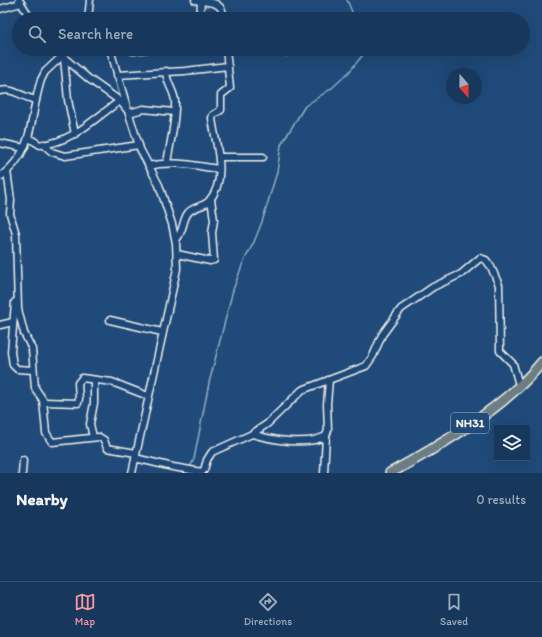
<!DOCTYPE html>
<html lang="en">
<head>
<meta charset="utf-8">
<style>
  body { margin:0; font-family:Itim,sans-serif; background:#203f62; color:#f1f3f6 }
  .controls { position:absolute; right:12px; bottom:12px; display:grid; overflow:hidden; border-radius:0px; box-shadow:0 4px 16px #0002 }
  .controls button { width:36px; height:36px; display:grid; place-items:center; padding:0; border:0; border-bottom:1px solid #365272; background:#17385c; color:#f1f3f6; font:20px sans-serif }
  .compass { position:absolute; left:446px; top:68px; width:36px; height:36px; border-radius:50%; background:#17385c; box-shadow:0 4px 16px #0002; rotate:160deg }
  .list { margin:0; padding:0; list-style:none }
  h2 { display:flex; justify-content:space-between; align-items:center; height:52px; margin:0; padding:0 16px; font-size:17px }
  h2 small { font-size:13px; font-weight:400; color:#9eacbb }
  .icon { flex:none; width:22px; height:22px; fill:none; stroke:currentColor; stroke-width:2; stroke-linecap:round; stroke-linejoin:round }
  .map { position:relative; flex:none; width:542px; height:473px; overflow:hidden }
  .search { position:absolute; background:#17385c; box-shadow:0 4px 16px #0002; left:12px; right:12px; top:12px; height:44px; display:flex; align-items:center; gap:10px; box-sizing:border-box; padding:0 14px; border-radius:22px; color:#9eacbb; font-size:15px }
  .sheet { height:108px; background:#17385c }
  nav { display:flex; justify-content:space-around; align-items:center; box-sizing:border-box; height:56px; border-top:1px solid #365272; background:#17385c; font-size:11px; color:#9eacbb }
  nav a { display:grid; justify-items:center; gap:2px }
  nav .on { color:#ff9aa2 }
  .map>svg:first-child { display:block }
  .lines { fill:none; stroke-linecap:round; stroke-linejoin:round }
  .stream { stroke:#93adc3; stroke-width:1.5 }
  .minor-casing { stroke:#f4f1e8; stroke-width:9 }
  .highway-casing { stroke:#f4f1e8; stroke-width:12 }
  .minor { stroke:#1f4a7a; stroke-width:6 }
  .highway { stroke:#6c7e84; stroke-width:9 }
  .labels { text-anchor:middle; dominant-baseline:central; stroke-width:4; stroke-linejoin:round; paint-order:stroke }
  .shield { fill:#1f4a7a; stroke:#b4bfc7; stroke-width:1 }
  .shield-label { font-size:12px; font-weight:bold; fill:#f4f1e8 }
</style>
</head>
<body>
<div class="map">
<svg width="542" height="473" viewBox="0 0 542 473">
  <rect width="100%" height="100%" fill="#1f4a7a"/>
  <filter id="ink" filterUnits="userSpaceOnUse"><feTurbulence type="fractalNoise" baseFrequency=".025" numOctaves="2"/><feDisplacementMap in="SourceGraphic" scale="8" xChannelSelector="R" yChannelSelector="G"/><feConvolveMatrix kernelMatrix="1 2 1 2 8 2 1 2 1" color-interpolation-filters="sRGB"/></filter>
  <g filter="url(#ink)">
    <g class="lines">
      <g class="stream">
        <polyline points="347,0 355,19"/>
        <polyline points="190,467 194,459 209,383 233,290 243,263 254,242 262,222 277,172 281,145 305,106 332,88 349,72 362,56 364,49"/>
      </g>
      <g class="minor-casing">
        <g id="minor">
          <polyline points="19,0 31,19"/>
          <path d="M195,0C210,3 223,0 224,19"/>
          <polyline points="0,9 21,3"/>
          <polyline points="88,19 90,0"/>
          <polyline points="200,19 201,1"/>
          <polyline points="54,49 89,79 120,101 128,111 140,149 159,185 172,224 176,243 177,269 132,473"/>
          <polyline points="110,49 127,107"/>
          <polyline points="125,49 133,51 147,49"/>
          <polyline points="280,49 287,52"/>
          <polyline points="64,58 68,100 75,134"/>
          <path d="M166,71C166,83 174,90 175,101C176,122 170,143 167,163"/>
          <polyline points="117,75 185,71 228,66"/>
          <path d="M0,91C12,87 24,98 36,100"/>
          <polyline points="129,113 143,109 174,112"/>
          <path d="M29,138L40,145C74,142 94,118 120,101"/>
          <polyline points="0,143 24,148"/>
          <polyline points="43,144 52,152 65,156 139,145"/>
          <polyline points="220,157 263,157"/>
          <path d="M149,166C172,160 196,166 219,169"/>
          <polyline points="7,171 11,200 10,214 16,234 18,309 24,333 32,349 35,388 43,400 46,433 52,442 99,437 104,440 107,448 136,453"/>
          <path d="M0,177C36,150 29,117 41,80L45,72L62,56"/>
          <path d="M176,240C184,231 182,221 188,213C193,206 204,207 209,201C229,178 215,143 212,118L213,115L221,110V95L230,88L226,49"/>
          <polyline points="177,254 210,261 214,260 212,233 214,220 211,199"/>
          <polyline points="15,302 11,352 13,365 17,369 33,370"/>
          <polyline points="110,320 162,332"/>
          <polyline points="0,325 13,322"/>
          <polyline points="44,402 78,403 79,399 78,383 82,378 112,382 148,396"/>
          <path d="M252,434C272,440 307,446 326,436L328,430L327,404L329,380"/>
          <polyline points="93,437 90,424 94,403 94,380"/>
          <polyline points="135,458 173,467 202,472 204,470 207,460 212,452 252,434 267,424 302,390 366,366 373,356 382,335 401,309 433,287 461,274 480,258 486,260 491,267 499,285 500,351 513,364 519,385"/>
          <polyline points="22,473 23,460"/>
          <polyline points="324,473 326,436"/>
        </g>
      </g>
      <g class="highway-casing">
        <path id="highway" d="M390,473C440,446 506,407 542,362"/>
      </g>
      <use href="#minor" class="minor"/>
      <use href="#highway" class="highway"/>
    </g>
  </g>
  <g class="labels">
    <rect class="shield" x="451" y="413" width="38" height="20" rx="3"/>
    <g class="shield-label">
      <text x="470" y="423">NH31</text>
    </g>
  </g>
</svg>
<div class="controls">
<button><svg class="icon" aria-label="layers" viewBox="0 0 24 24"><path d="M12 4l9 5-9 5-9-5zM3 14l9 5 9-5"/></svg></button>
</div>
<svg class="compass" viewBox="-18 -18 36 36"><path d="M0-13l5 13h-10z" fill="#e53935"/><path d="M0 13l5-13h-10z" fill="#9eacbb"/></svg>
<div class="search"><svg class="icon" aria-label="search" viewBox="0 0 24 24"><circle cx="10" cy="10" r="6"/><path d="M15 15l6 6"/></svg>Search here</div>
</div>
<section class="sheet">
<h2>Nearby<small>0 results</small></h2>
<ul class="list">
</ul>
</section>
<nav>
<a class="on"><svg class="icon" aria-label="map" viewBox="0 0 24 24"><path d="M3 6l6-2 6 2 6-2v14l-6 2-6-2-6 2zM9 4v14M15 6v14"/></svg>Map</a>
<a><svg class="icon" aria-label="directions" viewBox="0 0 24 24"><path d="M12 3l9 9-9 9-9-9zM9 14v-3h6M13 9l2 2-2 2"/></svg>Directions</a>
<a><svg class="icon" aria-label="saved" viewBox="0 0 24 24"><path d="M7 4h10v16l-5-4-5 4z"/></svg>Saved</a>
</nav>
</body>
</html>
